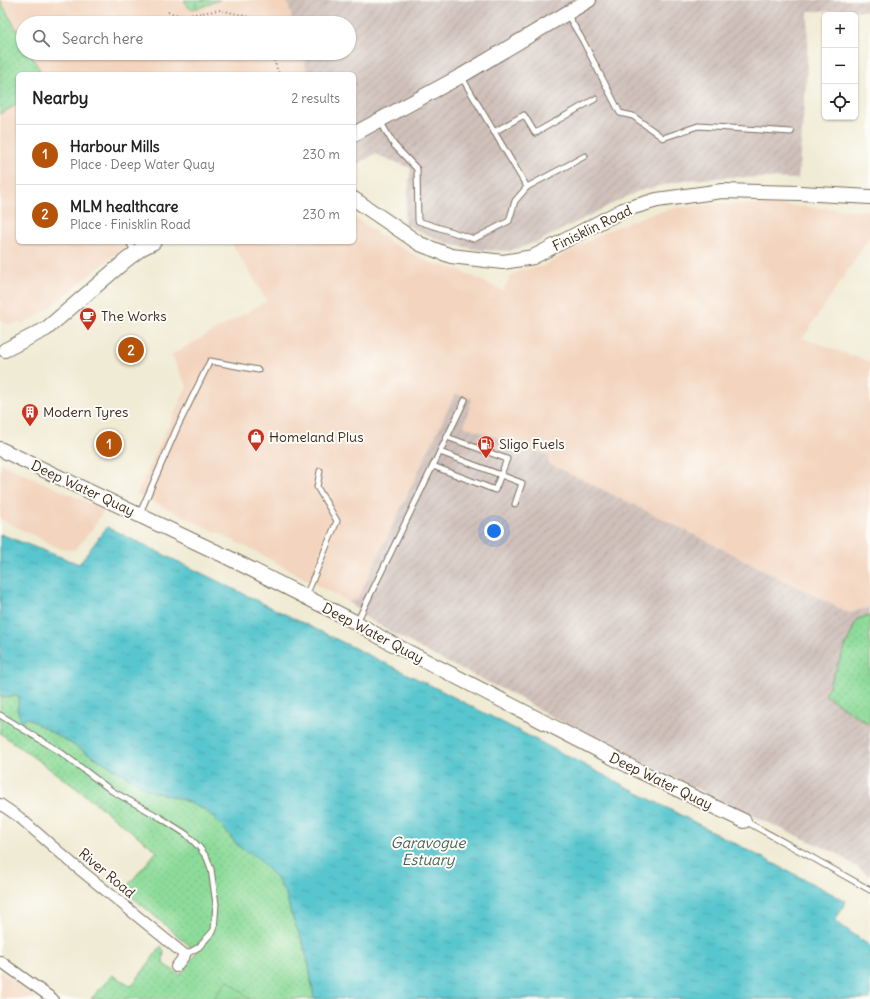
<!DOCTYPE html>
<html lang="en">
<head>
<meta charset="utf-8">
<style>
  body { margin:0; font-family:Delius,sans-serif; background:#f2f2f2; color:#222 }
  .controls { position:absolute; right:12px; top:12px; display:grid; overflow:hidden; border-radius:6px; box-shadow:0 1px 3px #0004 }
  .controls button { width:36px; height:36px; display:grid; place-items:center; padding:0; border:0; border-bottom:1px solid #e0e0e0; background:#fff; color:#222; font:20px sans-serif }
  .you { position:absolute; left:494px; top:531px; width:14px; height:14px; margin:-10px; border:3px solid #fff; border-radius:50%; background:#1a73e8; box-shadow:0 0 0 6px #1a73e833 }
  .badge { display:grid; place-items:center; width:26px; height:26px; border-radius:50%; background:#b45309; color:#fff; font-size:13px; font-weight:700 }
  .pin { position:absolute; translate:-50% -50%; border:2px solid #fff; box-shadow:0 1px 4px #0006 }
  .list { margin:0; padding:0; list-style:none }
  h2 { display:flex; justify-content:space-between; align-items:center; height:52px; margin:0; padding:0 16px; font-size:17px }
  h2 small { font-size:13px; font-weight:400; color:#767676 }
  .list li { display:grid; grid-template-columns:26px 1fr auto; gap:12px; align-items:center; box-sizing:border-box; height:60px; padding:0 16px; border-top:1px solid #e0e0e0 }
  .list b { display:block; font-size:15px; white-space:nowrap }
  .list p { margin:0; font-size:13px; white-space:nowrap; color:#767676 }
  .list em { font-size:13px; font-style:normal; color:#767676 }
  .icon { flex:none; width:22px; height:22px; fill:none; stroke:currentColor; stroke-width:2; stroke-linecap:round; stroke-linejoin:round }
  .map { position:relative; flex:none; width:870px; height:999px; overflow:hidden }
  .search { position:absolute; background:#fff; box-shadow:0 1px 3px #0004; left:16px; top:16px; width:340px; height:44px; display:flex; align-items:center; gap:10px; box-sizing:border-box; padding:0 14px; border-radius:22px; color:#767676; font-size:15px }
  .panel { position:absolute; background:#fff; box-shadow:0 1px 3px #0004; left:16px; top:72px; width:340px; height:172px; border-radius:6px }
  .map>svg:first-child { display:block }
  .built { fill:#f3d4be }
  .industrial { fill:url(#industrial-furrows) }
  .green { fill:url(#green-dots); stroke:#64825c }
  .cemetery { fill:url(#cemetery-stones); stroke:#64825c }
  .pitch { fill:#8ddb9a; stroke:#64825c }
  .water { fill:url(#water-ripples); stroke:#4a7876 }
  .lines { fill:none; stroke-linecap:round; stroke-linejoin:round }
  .lane-casing { stroke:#7a6e5e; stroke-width:7 }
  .street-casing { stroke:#7a6e5e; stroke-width:12 }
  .secondary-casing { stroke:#7a6e5e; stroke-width:16 }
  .path { stroke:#7a6e5e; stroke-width:2; stroke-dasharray:1 3; stroke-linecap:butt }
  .lane { stroke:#fff; stroke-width:5 }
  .street { stroke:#fff; stroke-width:10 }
  .secondary { stroke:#fff; stroke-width:14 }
  .labels { text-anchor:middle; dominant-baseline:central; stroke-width:4; stroke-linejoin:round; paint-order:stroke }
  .street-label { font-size:14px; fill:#3b2a1e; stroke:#fdfcf7 }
  .poi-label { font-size:14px; fill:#3b2a1e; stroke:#fdfcf7; text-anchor:start }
  .water-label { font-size:15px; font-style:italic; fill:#46615c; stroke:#fdfcf7 }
</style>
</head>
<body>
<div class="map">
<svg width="870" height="999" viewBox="0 0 870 999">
  <defs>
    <pattern id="industrial-furrows" width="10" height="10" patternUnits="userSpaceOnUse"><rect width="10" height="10" fill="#cfc0ba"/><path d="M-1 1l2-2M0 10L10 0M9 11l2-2" fill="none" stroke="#b3a59f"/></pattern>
    <pattern id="green-dots" width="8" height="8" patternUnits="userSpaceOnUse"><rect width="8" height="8" fill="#8ddb9a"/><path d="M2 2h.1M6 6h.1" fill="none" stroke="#7bbc84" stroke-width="1.8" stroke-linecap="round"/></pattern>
    <pattern id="cemetery-stones" width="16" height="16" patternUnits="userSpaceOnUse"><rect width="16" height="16" fill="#8ddb9a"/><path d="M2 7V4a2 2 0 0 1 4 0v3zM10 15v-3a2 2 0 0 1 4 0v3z" fill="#7bbc84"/></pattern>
    <pattern id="water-ripples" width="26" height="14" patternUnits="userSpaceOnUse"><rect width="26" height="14" fill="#59c6ce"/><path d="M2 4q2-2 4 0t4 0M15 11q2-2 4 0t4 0" fill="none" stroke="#4ba1a7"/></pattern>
  </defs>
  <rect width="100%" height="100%" fill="#fdfcf7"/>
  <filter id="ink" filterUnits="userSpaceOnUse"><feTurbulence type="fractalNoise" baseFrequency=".025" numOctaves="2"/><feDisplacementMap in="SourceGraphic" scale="8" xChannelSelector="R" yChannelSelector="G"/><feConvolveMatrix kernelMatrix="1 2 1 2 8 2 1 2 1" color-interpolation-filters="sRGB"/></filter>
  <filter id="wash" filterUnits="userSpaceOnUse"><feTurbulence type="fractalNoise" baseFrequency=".012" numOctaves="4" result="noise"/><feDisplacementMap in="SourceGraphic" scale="16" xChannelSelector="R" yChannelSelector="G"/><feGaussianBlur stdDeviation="0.9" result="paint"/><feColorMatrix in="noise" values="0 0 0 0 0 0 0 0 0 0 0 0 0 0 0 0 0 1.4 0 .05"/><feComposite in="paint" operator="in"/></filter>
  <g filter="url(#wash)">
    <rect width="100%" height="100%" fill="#f0ebd4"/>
    <g class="built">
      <polygon points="0,0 287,0 293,23 23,23 23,53 302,53 308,74 18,74 18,242 132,242 119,251 47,310 24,323 8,324 0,320"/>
      <polygon points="717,204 774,205 870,211 870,237 803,338 870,362 870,607 849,613 675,525 547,463 549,456 464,426 455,394 361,592 357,599 348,602 247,547 137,494 187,386 171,355 267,301 231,242 354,242 354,217 393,244 429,262 457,269 503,291 509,279 512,275 517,272 522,270 541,267 605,232 647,215 677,208"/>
      <polygon points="0,463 104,510 95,525 75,550 61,549 0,519"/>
      <polygon points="0,971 36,999 0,999"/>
    </g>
    <g class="industrial">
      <polygon points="287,0 870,0 870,11 808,11 807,71 798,179 733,177 685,180 638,191 602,209 540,241 509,251 480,250 448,244 404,224 411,168 375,154 354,166 354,74 308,74 302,53 349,53 349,23 293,23"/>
      <polygon points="455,394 472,399 464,426 549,456 548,463 675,525 849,613 870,607 870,876 838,854 749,814 621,752 554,718 514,695 438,658 368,619 348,602 357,599 361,592"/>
    </g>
    <g class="green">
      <polygon points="0,0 23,41 23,53 30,53 42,74 18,74 18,104 0,114"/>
      <polygon points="870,616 870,725 825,695 857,619"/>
      <polygon points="20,696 20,716 21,721 27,718 55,734 120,772 148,790 183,800 205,810 218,821 239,847 257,856 277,880 286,893 291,914 303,943 309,966 314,999 91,999 112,975 132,986 161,946 164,951 163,963 180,975 197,952 124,890 157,851 76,788 0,733 0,697"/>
    </g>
    <path class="cemetery" d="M184,0H220C214,2 209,4 204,6C195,9 188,12 184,0Z"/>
    <polygon class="pitch" points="228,980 250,999 213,999"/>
    <polygon class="water" points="107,527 440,690 846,901 835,921 870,946 870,999 314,999 309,966 303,943 291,914 286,894 277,880 257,857 239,847 218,821 205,810 183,800 148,790 120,772 55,734 27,718 21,721 17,709 20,696 0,697 0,534 79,564"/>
  </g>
  <g filter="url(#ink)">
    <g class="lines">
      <g class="lane-casing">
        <g id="lane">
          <polyline points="567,14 583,41 620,113 633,116 663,138 698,126 791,132"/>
          <polyline points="461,76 527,187 585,156"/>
          <polyline points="380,121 394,145 417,169 418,221 474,239 509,221 515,201 527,187"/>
          <polyline points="494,132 524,115 535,133 595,99"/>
          <polyline points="129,242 135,253"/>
          <polyline points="440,452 522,483 515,504"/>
          <polyline points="433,466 495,490 507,459 447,437"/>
          <polyline points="140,513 177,428 210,361 258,370"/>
          <polyline points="306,596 337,521 317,487 320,471"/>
          <polyline points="357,622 465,400"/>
          <polyline points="0,715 59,751 112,791 161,818 186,834 199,847 207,858 211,869 216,904 214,930 199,947 185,955"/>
          <polyline points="745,821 811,857 870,890"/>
        </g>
      </g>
      <g class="street-casing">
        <g id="street">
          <polyline points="0,804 19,817 73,864 185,955 176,967"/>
          <polyline points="0,961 53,999"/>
        </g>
      </g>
      <g class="secondary-casing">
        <g id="secondary">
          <polyline points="354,134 461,76 589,0"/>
          <polyline points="354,199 420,244 451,256 503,262 533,257 623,210 657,200 722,191 800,193 870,197"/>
          <polyline points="5,350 46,329 125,261 142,248 154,242"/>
          <polyline points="0,449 225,556 357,623 385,640 635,769 744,821"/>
        </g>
      </g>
      <g class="path">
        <polyline points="168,12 182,16 220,10 250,17 255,23"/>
        <polyline points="271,53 279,74"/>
      </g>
      <use href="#lane" class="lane"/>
      <use href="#street" class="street"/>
      <use href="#secondary" class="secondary"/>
    </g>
  </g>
  <defs>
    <g id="cafe-pin" transform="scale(0.9)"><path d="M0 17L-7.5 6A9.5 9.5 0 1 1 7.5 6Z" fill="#c8321e" stroke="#fdfcf7"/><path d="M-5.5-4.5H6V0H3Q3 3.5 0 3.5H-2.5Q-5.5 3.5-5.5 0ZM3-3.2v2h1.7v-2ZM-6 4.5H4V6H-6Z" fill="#fff"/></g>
    <g id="building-pin" transform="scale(0.9)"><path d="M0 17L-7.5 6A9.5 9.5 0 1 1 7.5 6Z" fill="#c8321e" stroke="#fdfcf7"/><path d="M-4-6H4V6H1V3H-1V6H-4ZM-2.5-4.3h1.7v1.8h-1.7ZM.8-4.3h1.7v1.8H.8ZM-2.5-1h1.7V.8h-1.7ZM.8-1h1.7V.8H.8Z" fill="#fff"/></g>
    <g id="shop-pin" transform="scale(0.9)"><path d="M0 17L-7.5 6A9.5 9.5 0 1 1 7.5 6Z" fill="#c8321e" stroke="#fdfcf7"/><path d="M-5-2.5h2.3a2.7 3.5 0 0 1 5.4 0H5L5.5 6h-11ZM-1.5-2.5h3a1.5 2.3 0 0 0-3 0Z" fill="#fff"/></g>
    <g id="fuel-pin" transform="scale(0.9)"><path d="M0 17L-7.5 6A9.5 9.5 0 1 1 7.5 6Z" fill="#c8321e" stroke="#fdfcf7"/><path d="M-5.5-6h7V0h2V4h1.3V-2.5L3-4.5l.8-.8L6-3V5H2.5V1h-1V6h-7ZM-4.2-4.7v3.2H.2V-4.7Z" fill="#fff"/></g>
  </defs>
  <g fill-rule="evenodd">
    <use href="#cafe-pin" x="88" y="316"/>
    <use href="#building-pin" x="30" y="412"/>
    <use href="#shop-pin" x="256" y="437"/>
    <use href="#fuel-pin" x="486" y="444"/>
  </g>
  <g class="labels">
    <g class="street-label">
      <text transform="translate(592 228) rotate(-26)">Finisklin Road</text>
      <text transform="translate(83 488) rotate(25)">Deep Water Quay</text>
      <text transform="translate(373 633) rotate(28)">Deep Water Quay</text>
      <text transform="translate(661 781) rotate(26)">Deep Water Quay</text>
      <text transform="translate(107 873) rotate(40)">River Road</text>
    </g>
    <g class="poi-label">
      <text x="101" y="316">The Works</text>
      <text x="43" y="412">Modern Tyres</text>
      <text x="269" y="437">Homeland Plus</text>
      <text x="499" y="444">Sligo Fuels</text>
    </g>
    <g class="water-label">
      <text x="428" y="842">Garavogue<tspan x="428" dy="17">Estuary</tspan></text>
    </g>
  </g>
</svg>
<div class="controls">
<button>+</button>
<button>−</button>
<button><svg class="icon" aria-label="locate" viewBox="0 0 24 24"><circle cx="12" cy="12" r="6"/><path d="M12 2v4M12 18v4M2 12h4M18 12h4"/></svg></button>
</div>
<div class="you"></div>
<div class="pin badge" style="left:109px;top:444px">1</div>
<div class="pin badge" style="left:131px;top:350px">2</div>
<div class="search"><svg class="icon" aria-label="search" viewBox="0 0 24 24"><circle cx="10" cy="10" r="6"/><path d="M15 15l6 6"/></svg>Search here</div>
<section class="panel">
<h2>Nearby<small>2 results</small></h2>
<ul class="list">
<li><span class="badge">1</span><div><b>Harbour Mills</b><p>Place · Deep Water Quay</p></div><em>230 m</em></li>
<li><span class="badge">2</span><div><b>MLM healthcare</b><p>Place · Finisklin Road</p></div><em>230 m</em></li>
</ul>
</section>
</div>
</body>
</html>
